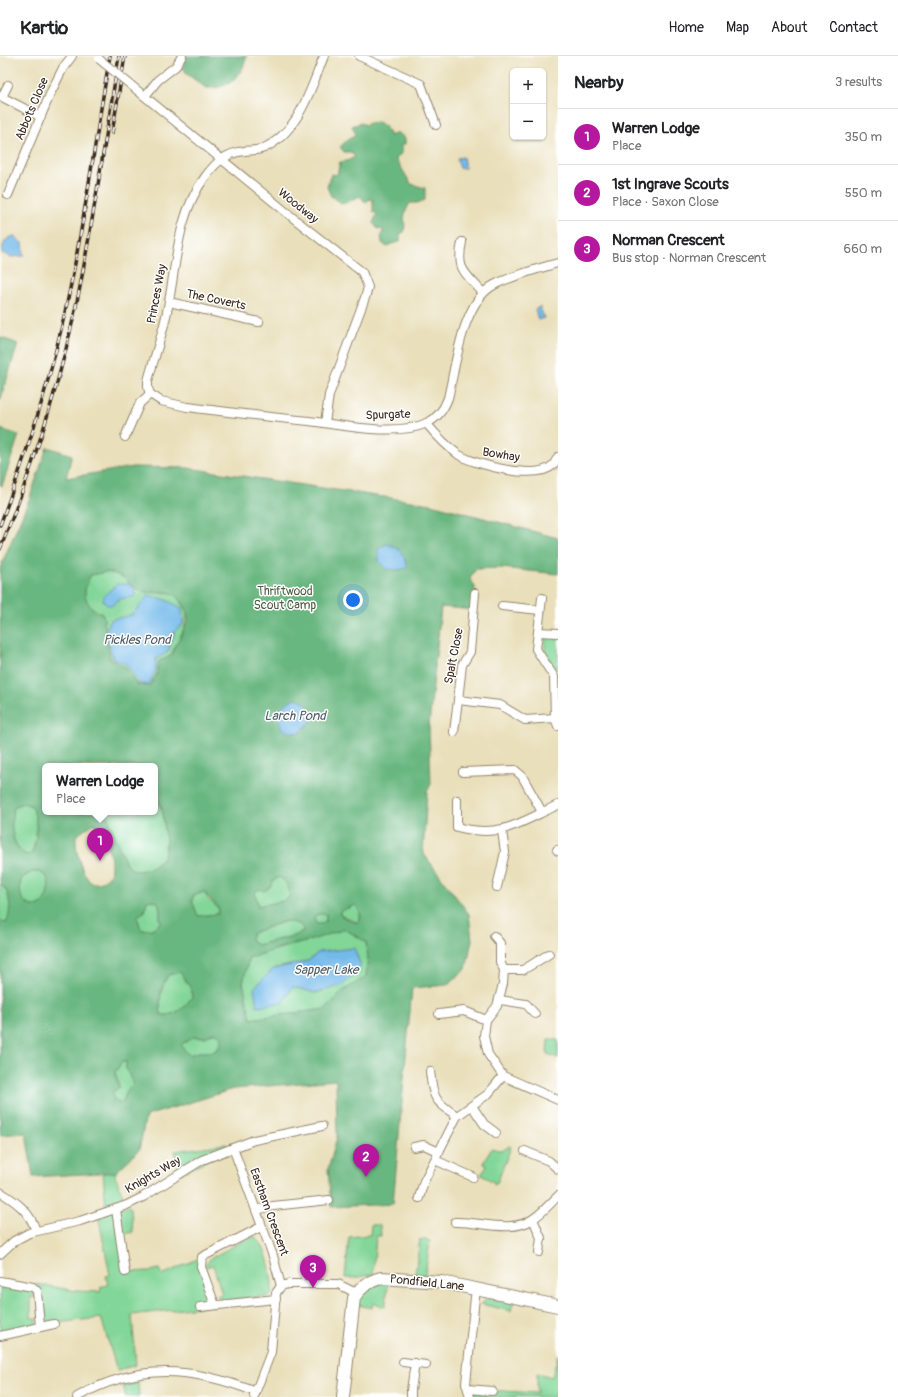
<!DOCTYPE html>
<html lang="en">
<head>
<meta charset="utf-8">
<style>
  body { margin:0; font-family:Pangolin,sans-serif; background:#f6f6f6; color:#202124 }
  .controls { position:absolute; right:12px; top:12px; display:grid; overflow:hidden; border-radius:6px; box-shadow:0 1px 3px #0004 }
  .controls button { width:36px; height:36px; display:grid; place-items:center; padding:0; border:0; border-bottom:1px solid #e0e0e0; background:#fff; color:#202124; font:20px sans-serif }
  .you { position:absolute; left:353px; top:544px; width:14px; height:14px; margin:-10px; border:3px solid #fff; border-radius:50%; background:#1a73e8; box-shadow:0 0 0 6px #1a73e833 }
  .badge { display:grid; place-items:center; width:26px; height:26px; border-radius:50%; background:#b5179e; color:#fff; font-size:13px; font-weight:700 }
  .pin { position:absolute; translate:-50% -33px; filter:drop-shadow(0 1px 2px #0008) }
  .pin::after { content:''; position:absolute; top:21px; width:14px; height:12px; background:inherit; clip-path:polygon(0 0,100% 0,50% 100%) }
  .popup { position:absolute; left:42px; top:707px; width:116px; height:52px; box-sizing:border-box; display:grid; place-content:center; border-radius:6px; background:#fff; filter:drop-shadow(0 1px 3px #0005); font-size:13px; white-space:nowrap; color:#757577 }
  .popup b { font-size:15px; color:#202124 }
  .popup::after { content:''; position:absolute; left:50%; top:100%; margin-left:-8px; border:8px solid transparent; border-top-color:#fff }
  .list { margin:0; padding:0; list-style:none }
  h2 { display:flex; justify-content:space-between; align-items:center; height:52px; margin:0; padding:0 16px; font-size:17px }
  h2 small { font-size:13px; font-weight:400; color:#757577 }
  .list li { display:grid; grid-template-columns:26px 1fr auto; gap:12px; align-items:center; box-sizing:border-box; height:56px; padding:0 16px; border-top:1px solid #e0e0e0 }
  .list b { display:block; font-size:15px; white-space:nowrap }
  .list p { margin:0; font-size:13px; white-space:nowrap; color:#757577 }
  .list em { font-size:13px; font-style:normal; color:#757577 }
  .map { position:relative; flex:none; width:558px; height:1341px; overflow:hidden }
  header { display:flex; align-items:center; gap:24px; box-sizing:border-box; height:56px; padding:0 20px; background:#fff; border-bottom:1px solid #e0e0e0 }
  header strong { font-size:19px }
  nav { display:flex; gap:22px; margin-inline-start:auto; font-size:14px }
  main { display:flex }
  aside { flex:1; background:#fff }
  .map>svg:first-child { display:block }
  .green { fill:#82d698; stroke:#5e805b; fill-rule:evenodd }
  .forest { fill:#69b780; stroke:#52704f; fill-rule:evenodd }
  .water { fill:#73b9ea; stroke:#577284 }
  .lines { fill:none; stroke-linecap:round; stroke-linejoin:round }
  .street-casing { stroke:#92846c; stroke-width:10 }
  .secondary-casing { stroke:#92846c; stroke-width:14 }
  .street { stroke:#fff; stroke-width:8 }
  .secondary { stroke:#fff; stroke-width:12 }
  .rail-casing { stroke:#3b2a1e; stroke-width:3.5 }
  .rail { stroke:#fff; stroke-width:2; stroke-dasharray:6; stroke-linecap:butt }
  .street-bridge-casing { stroke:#92846c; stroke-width:10; stroke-linecap:butt }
  .street-bridge { stroke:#fff; stroke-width:8 }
  .labels { text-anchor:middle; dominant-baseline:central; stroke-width:3; stroke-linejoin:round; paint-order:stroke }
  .street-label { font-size:12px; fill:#3b2a1e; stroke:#fff }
  .park-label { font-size:12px; fill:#505e43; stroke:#fff }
  .water-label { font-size:13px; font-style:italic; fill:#4f5c65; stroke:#fff }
</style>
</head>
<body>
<header>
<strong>Kartio</strong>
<nav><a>Home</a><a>Map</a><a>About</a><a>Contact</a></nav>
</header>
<main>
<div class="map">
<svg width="558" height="1341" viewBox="0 0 558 1341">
  <rect width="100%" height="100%" fill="#fff"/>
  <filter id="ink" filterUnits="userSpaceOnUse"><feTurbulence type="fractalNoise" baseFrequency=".025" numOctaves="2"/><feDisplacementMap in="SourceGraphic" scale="8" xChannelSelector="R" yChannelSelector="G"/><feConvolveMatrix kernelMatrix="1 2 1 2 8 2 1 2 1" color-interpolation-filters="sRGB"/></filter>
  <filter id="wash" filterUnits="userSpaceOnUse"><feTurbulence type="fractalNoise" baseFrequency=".012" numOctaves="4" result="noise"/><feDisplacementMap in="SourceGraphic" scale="16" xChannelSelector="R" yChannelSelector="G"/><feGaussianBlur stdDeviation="0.9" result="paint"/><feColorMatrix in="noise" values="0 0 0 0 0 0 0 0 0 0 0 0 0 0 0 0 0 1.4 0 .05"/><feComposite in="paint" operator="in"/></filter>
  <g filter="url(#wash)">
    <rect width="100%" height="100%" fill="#e9dfba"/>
    <g class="green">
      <path d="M106,516C126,519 133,529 150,536C159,539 169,534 177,539C179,541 181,544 182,547C194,565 177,583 171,600L159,605L157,618L150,630L137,629L126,612L110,604L103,558C84,551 80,536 91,519Z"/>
      <polygon points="545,581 558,582 558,614 545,598"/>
      <path d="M155,735C163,755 179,805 147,813C141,815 135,816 130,812C119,802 111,770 106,756H155Z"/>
      <path d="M23,747L32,750C38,764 38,784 31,798L27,799C11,793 9,765 14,751Z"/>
      <path d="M32,816H39L46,820C49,825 49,829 48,835C43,862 12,850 22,822Z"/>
      <path d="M279,821C287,823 289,833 290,840L283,845L258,850L255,836Z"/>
      <path d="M0,828C11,834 12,857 7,867L0,865Z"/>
      <polygon points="204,836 208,843 219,853 218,858 198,860 192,845 193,840"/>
      <path d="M151,844L158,846C161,853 159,860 161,867L152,873L141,874L137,860L144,856L147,845Z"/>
      <path d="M356,848C360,855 361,859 359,867L340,859V855Z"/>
      <polygon points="317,858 326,858 326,865 321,868 316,868 314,862"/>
      <polygon points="286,865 299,868 304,873 297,879 257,889 251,885 252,877"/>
      <path d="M345,873L366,886L368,901L366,921L343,935L325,953L251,963L243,927L249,901L305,886ZM319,896L316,937L293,930L273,913L308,905Z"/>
      <path d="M180,916L190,931L192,941C184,952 176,960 161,959C159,944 160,933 168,919Z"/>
      <polygon points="215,976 222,981 219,992 213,996 199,996 189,999 180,989 193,981 205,981"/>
      <polygon points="548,984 558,984 558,1002 547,998"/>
      <polygon points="126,1005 126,1012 133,1028 128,1033 123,1047 118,1047 114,1044 112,1037 119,1031 115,1016 121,1007"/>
      <polygon points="226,1088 228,1093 180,1118 175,1095"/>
      <path d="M509,1090L511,1091L497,1127L494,1128V1126L481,1119L487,1109L483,1107L492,1092C499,1095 503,1095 509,1090Z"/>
      <polygon points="116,1116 115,1120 124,1142 106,1150 103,1117"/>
      <polygon points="127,1149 131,1152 133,1176 119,1179 125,1216 151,1215 159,1213 162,1219 202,1201 215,1249 132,1259 136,1309 117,1314 101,1262 47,1268 42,1264 36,1231 36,1228 77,1235 100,1236 101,1231 108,1229 106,1220 110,1219 98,1159"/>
      <polygon points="371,1169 380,1169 381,1180 376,1180 373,1218 355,1222 345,1222 349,1181 370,1179"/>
      <path d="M252,1180L255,1181C268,1190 273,1223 272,1238L270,1240L221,1245L217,1240L222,1238L213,1209L207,1211V1206L211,1202Z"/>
      <polygon points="420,1183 430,1185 425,1219 415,1218"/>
      <polygon points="389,1223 385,1251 373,1247 372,1252 353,1248 356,1237"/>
      <polygon points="0,1227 30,1232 36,1241 31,1241 31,1262 36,1262 36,1268 0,1278"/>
      <polygon points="487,1242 513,1247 511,1255 481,1248"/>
      <polygon points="558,1299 558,1341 470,1341 468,1333 537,1337 537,1317 552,1321"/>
      <polygon points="138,1327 139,1341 126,1341 123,1330"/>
    </g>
    <g class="forest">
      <path d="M185,0H247C240,23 230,32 206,32L187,18L183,11Z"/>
      <path d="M377,66L385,70L390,80L398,77L405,82V88L400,90L403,95L396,103L411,128L425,132V144L417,147H410C400,164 407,162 404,176L400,178V186L391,188L387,191L382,187L381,179L384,174L378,173L373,167L377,158L373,156V144L369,143L366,147L360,140L343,148L331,140L327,131L331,118L337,119L340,106L347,105L355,101L351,96H344L340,91L347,84L356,79L352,70L361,67L366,69L369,67Z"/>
      <polygon points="0,281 18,288 0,345"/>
      <polygon points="0,373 19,379 2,430 0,429"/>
      <path d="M47,391L72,399L66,422L133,411L188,412L431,448L558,482V518L501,512L476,513L470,522L475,531L474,554L441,551L429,669L431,728L427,736L423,797L469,858L472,884L466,913L447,929L412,932L393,1148L331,1151L328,1113L337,1081L336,1024L234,1033L146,1060L139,1094L116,1116L33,1121L26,1077L0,1079V865L6,867C12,857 11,834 0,828V512L30,441ZM106,516C129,519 124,526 140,535C148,539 159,534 168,536C179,538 191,554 187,567C183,578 175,588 171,600L159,605L157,618L150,630L137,629L126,612L110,603L103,558C84,551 80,535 91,519ZM45,710H155V735L163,755L166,788V794L162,803L152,812L139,815L131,813L125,806L106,756H45ZM23,747L32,750C38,764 38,784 31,798L27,799C11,793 9,765 14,751ZM94,767C105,784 114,799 110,819L100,827H91C81,816 75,795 76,780ZM32,816H39L46,820C49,825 49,829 48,835C43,862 12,850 22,822ZM279,821C287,824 289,833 290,840L283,845L258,850L255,836L258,833L265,835L271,830L273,825ZM204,836L219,853L218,858L198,860L192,845L193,840ZM152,844L158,846C161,853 159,860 161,867L152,873L141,874L137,860L144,856L147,845ZM356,849L361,860L359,867L350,865L340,859V855ZM317,858H326V865L321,868H316L314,862ZM286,865L299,868L304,874L297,879L257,889L251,885L252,877ZM345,873L366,886L368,902L366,921L343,935L325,953L251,963L243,927L249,901H254L279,892L305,886ZM180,916L190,931L192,941C184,952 176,960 161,959C159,944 160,933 168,919ZM215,976L222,981L219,992L213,996H199L189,999L181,989L193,981H205ZM126,1005V1012L133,1028L128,1033L122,1047H118L114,1044L112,1037L119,1031L115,1016L121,1007Z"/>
    </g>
    <g class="water">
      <polygon points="463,101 465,112 460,113 457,102"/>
      <path d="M15,180L23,188L24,200L11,201L2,197C3,188 4,182 15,180Z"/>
      <polygon points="540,251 544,262 538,264 535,253"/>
      <path d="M386,488C399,490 406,499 407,512L398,514L386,513L379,505L378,493Z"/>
      <polygon points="117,528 129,528 134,532 135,541 119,543 113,549 107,549 103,545 104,540"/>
      <polygon points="149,539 166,544 182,552 183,568 175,575 168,596 156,603 156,614 149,629 140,628 126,608 113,603 106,576 110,564 132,559"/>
      <path d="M295,642C307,646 310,651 313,663L300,677L288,676L281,672C278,654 279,651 295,642Z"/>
      <polygon points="354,892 361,910 343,929 316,937 293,931 282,947 257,950 254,932 273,913 308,905 319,896"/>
    </g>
  </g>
  <g filter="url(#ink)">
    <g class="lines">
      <g class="street-casing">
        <g id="street">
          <polyline points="359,0 421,28 436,69"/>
          <polyline points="8,29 2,41 41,61"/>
          <polyline points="132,30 297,165 362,216 368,231 366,239 329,339 325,367"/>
          <polyline points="145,40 158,24 176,10 182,0"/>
          <polyline points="8,139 51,36 63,12 72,0"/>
          <path d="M462,186C456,215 465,216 483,237"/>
          <polyline points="169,246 259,266"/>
          <path d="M150,338L161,345L187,351C228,356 268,361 309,365C342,369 396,381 427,367C438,362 444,353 448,342C456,309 462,246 494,229C514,219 537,213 558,207"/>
          <path d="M426,367C436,379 446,390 459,399C476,409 537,425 553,409C555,407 556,404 558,401"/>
          <path d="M125,381L140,347L150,338L148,332V325C155,298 165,272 169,245C177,202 178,158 205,121C215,107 226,97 244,95C250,94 258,95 264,92C299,76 311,32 324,0"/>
          <polyline points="475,537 470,596 462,609 458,644 500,649 525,664 555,662"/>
          <polyline points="542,542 536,593 554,621 555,662 558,670"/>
          <polyline points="502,550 540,554"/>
          <polyline points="538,576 558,577"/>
          <polyline points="454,676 458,644"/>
          <polyline points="463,716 515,714 522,720 542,756"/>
          <path d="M457,744V771C502,783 520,766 558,749"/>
          <polyline points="557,794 558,795"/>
          <polyline points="497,831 505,796 502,775"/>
          <polyline points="494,880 500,887 500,906 504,914 503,928 497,950 486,964 484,980 488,998 503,1020 558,1044"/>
          <polyline points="504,914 523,914 549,898"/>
          <polyline points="500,944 526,948 535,958"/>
          <polyline points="439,958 464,955 486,964"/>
          <path d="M430,1015C433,1042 434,1045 457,1060"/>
          <polyline points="472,1050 484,1068 496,1077"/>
          <polyline points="414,1091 424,1089 439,1096"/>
          <polyline points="233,1092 273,1200 281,1230"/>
          <polyline points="525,1095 549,1105 558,1113"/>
          <polyline points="435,1104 473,1121"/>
          <path d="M0,1136C17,1146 30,1156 36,1175"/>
          <polyline points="419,1142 424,1125 457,1060 488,1038 503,1020"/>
          <polyline points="116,1153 125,1216"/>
          <polyline points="256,1154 273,1150 329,1144"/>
          <polyline points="533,1163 541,1182 539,1196"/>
          <path d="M455,1166C479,1165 511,1178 533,1163C542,1157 550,1148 558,1140"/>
          <polyline points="0,1198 14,1185 29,1177 80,1165 127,1149 143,1141 202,1104 233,1092 254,1084 322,1070"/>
          <polyline points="0,1225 33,1231 37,1235 40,1271"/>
          <polyline points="281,1230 288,1228 338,1228 356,1237"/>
          <polyline points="215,1249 201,1211 202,1201 261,1171"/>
          <polyline points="200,1251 276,1243"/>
          <polyline points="0,1280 54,1268"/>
          <polyline points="403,1306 426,1309"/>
          <polyline points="468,1333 492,1335"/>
          <polyline points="254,1340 271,1296 276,1237 281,1230"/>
          <path d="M77,1341C139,1306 192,1311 256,1336"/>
          <polyline points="411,1341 411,1334 415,1307"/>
          <polyline points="470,1341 466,1327 476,1232"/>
        </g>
      </g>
      <g class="secondary-casing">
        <path id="secondary" d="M343,1341L354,1242C360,1231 369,1225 381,1222L441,1226L558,1250"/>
      </g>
      <use href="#street" class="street"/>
      <use href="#secondary" class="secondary"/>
      <g class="rail-casing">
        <g id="rail">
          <polyline points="112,77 125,0"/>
          <path d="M0,469C27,397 51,323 67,247C85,165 95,82 110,0"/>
          <path d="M0,493C34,410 61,323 79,236C94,158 106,79 119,0"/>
        </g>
      </g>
      <use href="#rail" class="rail"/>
      <g class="street-bridge-casing">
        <polyline id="street-bridge" points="99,3 132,30"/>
      </g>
      <use href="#street-bridge" class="street-bridge"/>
    </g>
  </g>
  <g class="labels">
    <g class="street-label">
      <text transform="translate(32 53) rotate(-67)">Abbots Close</text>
      <text transform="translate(298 150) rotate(39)">Woodway</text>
      <text transform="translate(157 238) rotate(-79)">Princes Way</text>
      <text transform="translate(216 244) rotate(12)">The Coverts</text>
      <text transform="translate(388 359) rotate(-2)">Spurgate</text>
      <text transform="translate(501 399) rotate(9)">Bowhay</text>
      <text transform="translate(454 600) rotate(-79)">Spalt Close</text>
      <text transform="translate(153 1119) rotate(-30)">Knights Way</text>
      <text transform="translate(269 1156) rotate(70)">Eastham Crescent</text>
      <text transform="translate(427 1227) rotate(6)">Pondfield Lane</text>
    </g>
    <g class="park-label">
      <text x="285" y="535">Thriftwood<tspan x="285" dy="14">Scout Camp</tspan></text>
    </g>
    <g class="water-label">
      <text x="137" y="584">Pickles Pond</text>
      <text x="295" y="660">Larch Pond</text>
      <text x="326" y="914">Sapper Lake</text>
    </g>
  </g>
</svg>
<div class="controls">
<button>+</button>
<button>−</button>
</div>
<div class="you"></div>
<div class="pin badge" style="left:100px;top:805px">1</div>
<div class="popup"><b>Warren Lodge</b>Place</div>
<div class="pin badge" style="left:366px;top:1121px">2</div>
<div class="pin badge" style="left:313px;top:1232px">3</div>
</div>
<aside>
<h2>Nearby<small>3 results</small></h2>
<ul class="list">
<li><span class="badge">1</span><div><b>Warren Lodge</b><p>Place</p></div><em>350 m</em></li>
<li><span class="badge">2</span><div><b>1st Ingrave Scouts</b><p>Place · Saxon Close</p></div><em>550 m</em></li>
<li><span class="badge">3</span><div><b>Norman Crescent</b><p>Bus stop · Norman Crescent</p></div><em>660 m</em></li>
</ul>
</aside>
</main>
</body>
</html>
